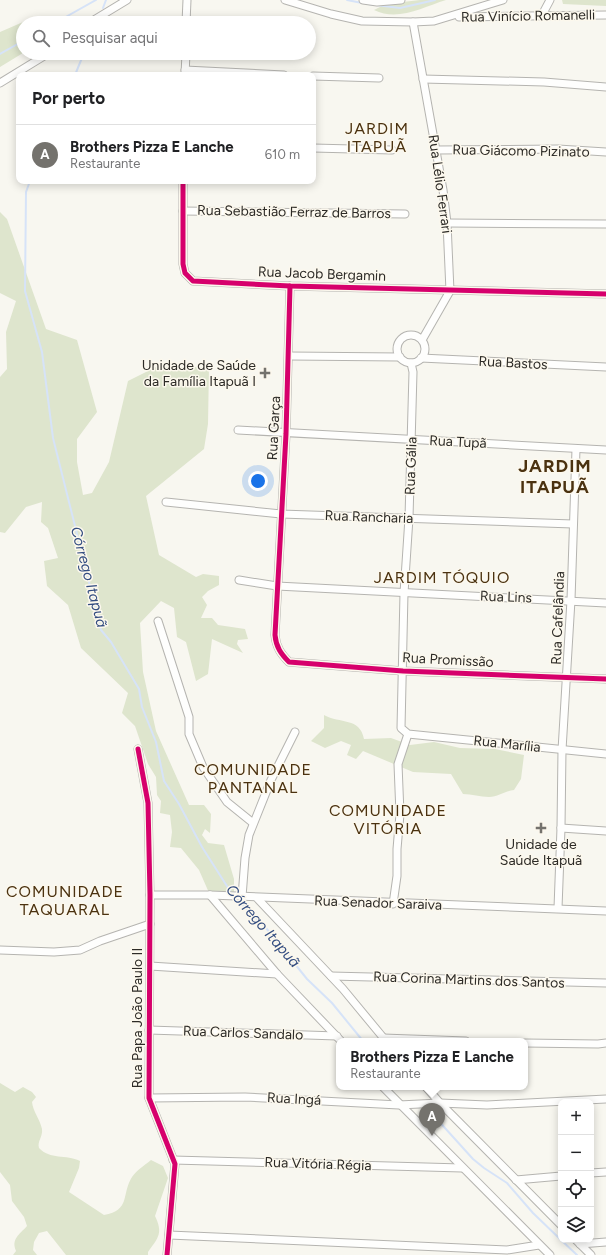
<!DOCTYPE html>
<html lang="pt">
<head>
<meta charset="utf-8">
<style>
  body { margin:0; font-family:Figtree,sans-serif; background:#f6f6f6; color:#202124 }
  .controls { position:absolute; right:12px; bottom:12px; display:grid; overflow:hidden; border-radius:8px; box-shadow:0 2px 10px #0003 }
  .controls button { width:36px; height:36px; display:grid; place-items:center; padding:0; border:0; border-bottom:1px solid #e0e0e0; background:#fff; color:#202124; font:20px sans-serif }
  .you { position:absolute; left:258px; top:481px; width:14px; height:14px; margin:-10px; border:3px solid #fff; border-radius:50%; background:#1a73e8; box-shadow:0 0 0 6px #1a73e833 }
  .badge { display:grid; place-items:center; width:26px; height:26px; border-radius:50%; background:#74726d; color:#fff; font-size:13px; font-weight:700 }
  .pin { position:absolute; translate:-50% -33px; filter:drop-shadow(0 1px 2px #0008) }
  .pin::after { content:''; position:absolute; top:21px; width:14px; height:12px; background:inherit; clip-path:polygon(0 0,100% 0,50% 100%) }
  .popup { position:absolute; left:336px; top:1038px; width:192px; height:52px; box-sizing:border-box; display:grid; place-content:center; border-radius:8px; background:#fff; filter:drop-shadow(0 1px 3px #0005); font-size:13px; white-space:nowrap; color:#757577 }
  .popup b { font-size:15px; color:#202124 }
  .popup::after { content:''; position:absolute; left:50%; top:100%; margin-left:-8px; border:8px solid transparent; border-top-color:#fff }
  .list { margin:0; padding:0; list-style:none }
  h2 { display:flex; justify-content:space-between; align-items:center; height:52px; margin:0; padding:0 16px; font-size:17px }
  h2 small { font-size:13px; font-weight:400; color:#757577 }
  .list li { display:grid; grid-template-columns:26px 1fr auto; gap:12px; align-items:center; box-sizing:border-box; height:60px; padding:0 16px; border-top:1px solid #e0e0e0 }
  .list b { display:block; font-size:15px; white-space:nowrap }
  .list p { margin:0; font-size:13px; white-space:nowrap; color:#757577 }
  .list em { font-size:13px; font-style:normal; color:#757577 }
  .icon { flex:none; width:22px; height:22px; fill:none; stroke:currentColor; stroke-width:2; stroke-linecap:round; stroke-linejoin:round }
  .map { position:relative; flex:none; width:606px; height:1255px; overflow:hidden }
  .search { position:absolute; background:#fff; box-shadow:0 2px 10px #0003; left:16px; top:16px; width:300px; height:44px; display:flex; align-items:center; gap:10px; box-sizing:border-box; padding:0 14px; border-radius:22px; color:#757577; font-size:15px }
  .panel { position:absolute; background:#fff; box-shadow:0 2px 10px #0003; left:16px; top:72px; width:300px; height:112px; border-radius:8px }
  .map>svg:first-child { display:block }
  .green { fill:#dee5cd }
  .lines { fill:none; stroke-linecap:round; stroke-linejoin:round }
  .stream { stroke:#d6e3f8; stroke-width:2 }
  .minor-casing { stroke:#b5b4b0; stroke-width:9 }
  .minor { stroke:#fefefd; stroke-width:7 }
  .cycleway-casing { stroke:#fcf8ed; stroke-width:8 }
  .cycleway { stroke:#d6006c; stroke-width:5 }
  .poi-dot { fill:#74726d; stroke:#fcf8ed; stroke-width:1.5 }
  .labels { text-anchor:middle; dominant-baseline:central; stroke-width:3; stroke-linejoin:round; paint-order:stroke }
  .street-label { font-size:14px; fill:#2d2b27; stroke:#fcf8ed }
  .poi-label { font-size:14px; fill:#2d2b27; stroke:#fcf8ed; text-anchor:end }
  .water-label { font-size:15px; font-style:italic; fill:#334d81; stroke:#fcf8ed }
  .quarter-label { font-size:16px; letter-spacing:1px; fill:#4b3210; stroke:#fcf8ed }
  .district-label { font-size:18px; font-weight:bold; letter-spacing:1px; fill:#4b3210; stroke:#fcf8ed }
</style>
</head>
<body>
<div class="map">
<svg width="606" height="1255" viewBox="0 0 606 1255">
  <rect width="100%" height="100%" fill="#f8f7f0"/>
  <g class="green">
    <path d="M420,0H446C423,7 398,22 374,10L386,4Z"/>
    <polygon points="562,0 606,0 606,6 563,4"/>
    <polygon points="82,18 73,23 23,23 23,53 0,67 0,32 30,19"/>
    <polygon points="0,212 7,219 46,329 77,340 97,412 77,439 77,462 83,495 92,493 109,462 128,381 156,367 209,367 208,424 204,449 146,496 159,555 196,577 203,574 219,576 219,585 208,591 202,597 207,605 201,618 212,618 218,625 245,629 248,639 238,640 237,644 243,653 212,639 208,674 196,681 186,642 177,637 174,608 161,601 140,623 143,672 156,731 189,805 204,805 211,814 210,833 205,829 202,835 208,843 224,845 234,879 234,897 210,895 199,870 181,848 170,847 172,832 170,815 160,813 161,801 157,795 156,777 148,764 135,726 122,713 128,693 81,648 68,605 47,586 44,561 58,558 48,528 41,522 42,502 26,507 5,533 0,532 0,377 7,369 6,332 16,301 0,293"/>
    <path d="M324,715C340,724 360,717 364,739L391,738L410,745L434,742L460,748L495,749L524,755L521,779L514,790C505,791 498,797 489,797C480,797 472,794 463,794L451,774L413,772L363,751L356,759L347,755L351,745L341,741L325,748L311,741L324,728Z"/>
    <path d="M0,1083L15,1092L23,1087L32,1092L36,1097L32,1102C33,1112 40,1119 42,1129C43,1137 37,1141 39,1148C50,1160 66,1154 80,1161L79,1168L69,1192L104,1215C131,1210 121,1195 132,1177C137,1170 145,1165 151,1160L163,1166L168,1178L155,1216C163,1233 159,1237 148,1252V1255H66L47,1231L39,1233L34,1242L33,1250L37,1255H13L16,1251C11,1239 19,1235 27,1226L24,1217L12,1201L10,1185L0,1172Z"/>
  </g>
  <g class="lines">
    <g class="stream">
      <polyline points="347,0 362,3"/>
      <polyline points="368,4 400,8 435,0"/>
      <polyline points="103,8 106,0"/>
      <polyline points="55,23 96,0"/>
      <polyline points="0,54 23,41"/>
      <polyline points="75,75 84,53"/>
      <polyline points="30,181 26,192 25,291 42,352 53,438 101,630 111,642 139,689 142,707 156,742 164,781 179,804 202,847 232,894"/>
      <polyline points="236,899 266,928 307,979 332,1003 363,1041"/>
      <polyline points="435,1117 473,1159 484,1168 507,1183 533,1213 561,1240"/>
      <polyline points="561,1240 577,1255"/>
    </g>
    <g class="minor-casing">
      <g id="minor">
        <polyline points="285,0 331,14 362,21 413,22 434,21 503,0"/>
        <polyline points="363,0 377,2 401,0"/>
        <polyline points="542,15 550,0"/>
        <polyline points="459,17 606,15"/>
        <polyline points="413,22 443,190 447,223 450,291 422,340"/>
        <polyline points="89,23 127,0"/>
        <polyline points="186,23 187,0"/>
        <polyline points="185,70 284,75"/>
        <polyline points="185,75 186,53"/>
        <polyline points="313,76 379,78"/>
        <polyline points="423,79 544,82 606,87"/>
        <polyline points="0,83 49,53"/>
        <polyline points="313,148 392,150"/>
        <polyline points="436,150 558,149 606,152"/>
        <polyline points="183,181 183,264 185,273 193,281 290,286 606,294"/>
        <polyline points="183,211 405,214"/>
        <polyline points="447,223 606,224"/>
        <path d="M290,286L286,434L275,635C276,647 281,654 289,662L403,671L606,679"/>
        <circle cx="411" cy="349" r="14"/>
        <polyline points="289,356 400,357"/>
        <polyline points="421,358 606,367"/>
        <polyline points="411,363 413,372 409,518 404,593 401,728 408,734 606,754"/>
        <polyline points="238,430 606,450"/>
        <polyline points="166,502 281,514 573,524"/>
        <polyline points="239,580 277,586 606,603"/>
        <polyline points="158,621 189,717 189,734 203,767 227,802 253,823"/>
        <polyline points="138,749 148,803 150,895 149,1098 175,1164 167,1255"/>
        <polyline points="561,828 606,831"/>
        <polyline points="150,895 210,895 606,911"/>
        <polyline points="210,895 277,974 341,1041"/>
        <polyline points="242,897 245,858 249,835 271,780 295,732"/>
        <polyline points="257,898 343,989 386,1041"/>
        <polyline points="393,904 397,876 397,849 400,814 398,764 408,734"/>
        <polyline points="558,908 561,828 562,750 571,600 576,449"/>
        <polyline points="0,950 54,952 80,950 100,941 150,924"/>
        <polyline points="150,966 277,974"/>
        <polyline points="331,976 606,983"/>
        <polyline points="149,1030 337,1036"/>
        <polyline points="383,1038 466,1041"/>
        <polyline points="525,1043 598,1044 606,1043"/>
        <polyline points="383,1087 550,1255"/>
        <polyline points="426,1087 440,1103 561,1225"/>
        <polyline points="149,1098 245,1097 399,1105 440,1103 487,1105 606,1099"/>
        <polyline points="173,1160 462,1168"/>
        <polyline points="591,1173 606,1172"/>
        <polyline points="516,1180 561,1176"/>
        <polyline points="169,1235 507,1250 539,1245"/>
        <polyline points="576,1240 591,1255"/>
        <polyline points="580,1244 606,1242"/>
      </g>
    </g>
    <use href="#minor" class="minor"/>
    <g class="cycleway-casing">
      <g id="cycleway">
        <polyline points="183,181 183,264 185,273 193,281 290,286 606,294"/>
        <path d="M290,286L286,434L275,635C276,647 281,654 289,662L403,671L606,679"/>
        <polyline points="138,749 148,803 150,895 149,1098 175,1164 167,1255"/>
      </g>
    </g>
    <use href="#cycleway" class="cycleway"/>
  </g>
  <g class="poi-dot">
    <path d="M263 367h4v4h4v4h-4v4h-4v-4h-4v-4h4z"/>
    <path d="M539 822h4v4h4v4h-4v4h-4v-4h-4v-4h4z"/>
  </g>
  <g class="labels">
    <g class="street-label">
      <text transform="translate(528 16) rotate(-1)">Rua Vinício Romanelli</text>
      <text transform="translate(521 151) rotate(1)">Rua Giácomo Pizinato</text>
      <text transform="translate(440 184) rotate(82)">Rua Lélio Ferrari</text>
      <text transform="translate(294 212) rotate(1)">Rua Sebastião Ferraz de Barros</text>
      <text transform="translate(322 274) rotate(2)">Rua Jacob Bergamin</text>
      <text transform="translate(513 363) rotate(3)">Rua Bastos</text>
      <text transform="translate(274 428) rotate(-87)">Rua Garça</text>
      <text transform="translate(458 442) rotate(3)">Rua Tupã</text>
      <text transform="translate(411 466) rotate(-88)">Rua Gália</text>
      <text transform="translate(369 517) rotate(2)">Rua Rancharia</text>
      <text transform="translate(506 597) rotate(2)">Rua Lins</text>
      <text transform="translate(558 618) rotate(-88)">Rua Cafelândia</text>
      <text transform="translate(448 660) rotate(3)">Rua Promissão</text>
      <text transform="translate(507 744) rotate(6)">Rua Marília</text>
      <text transform="translate(378 903) rotate(2)">Rua Senador Saraiva</text>
      <text transform="translate(469 980) rotate(2)">Rua Corina Martins dos Santos</text>
      <text transform="translate(137 1018) rotate(-90)">Rua Papa João Paulo II</text>
      <text transform="translate(243 1033) rotate(2)">Rua Carlos Sandalo</text>
      <text transform="translate(294 1099) rotate(3)">Rua Ingá</text>
      <text transform="translate(318 1164) rotate(2)">Rua Vitória Régia</text>
    </g>
    <g class="poi-label">
      <text x="256" y="365">Unidade de Saúde<tspan x="256" dy="16">da Família Itapuã I</tspan></text>
      <text x="541" y="844" text-anchor="middle">Unidade de<tspan x="541" dy="16">Saúde Itapuã</tspan></text>
    </g>
    <g class="water-label">
      <text transform="translate(89 577) rotate(75)">Córrego Itapuã</text>
      <text transform="translate(263 926) rotate(49)">Córrego Itapuã</text>
    </g>
    <g class="quarter-label">
      <text x="377" y="128">JARDIM<tspan x="377" dy="18">ITAPUÃ</tspan></text>
      <text x="442" y="577">JARDIM TÓQUIO</text>
      <text x="253" y="769">COMUNIDADE<tspan x="253" dy="18">PANTANAL</tspan></text>
      <text x="388" y="810">COMUNIDADE<tspan x="388" dy="18">VITÓRIA</tspan></text>
      <text x="65" y="891">COMUNIDADE<tspan x="65" dy="18">TAQUARAL</tspan></text>
    </g>
    <g class="district-label">
      <text x="555" y="466">JARDIM<tspan x="555" dy="21">ITAPUÃ</tspan></text>
    </g>
  </g>
</svg>
<div class="controls">
<button>+</button>
<button>−</button>
<button><svg class="icon" aria-label="locate" viewBox="0 0 24 24"><circle cx="12" cy="12" r="6"/><path d="M12 2v4M12 18v4M2 12h4M18 12h4"/></svg></button>
<button><svg class="icon" aria-label="layers" viewBox="0 0 24 24"><path d="M12 4l9 5-9 5-9-5zM3 14l9 5 9-5"/></svg></button>
</div>
<div class="you"></div>
<div class="pin badge" style="left:432px;top:1136px">A</div>
<div class="popup"><b>Brothers Pizza E Lanche</b>Restaurante</div>
<div class="search"><svg class="icon" aria-label="search" viewBox="0 0 24 24"><circle cx="10" cy="10" r="6"/><path d="M15 15l6 6"/></svg>Pesquisar aqui</div>
<section class="panel">
<h2>Por perto<small></small></h2>
<ul class="list">
<li><span class="badge">A</span><div><b>Brothers Pizza E Lanche</b><p>Restaurante</p></div><em>610 m</em></li>
</ul>
</section>
</div>
</body>
</html>
